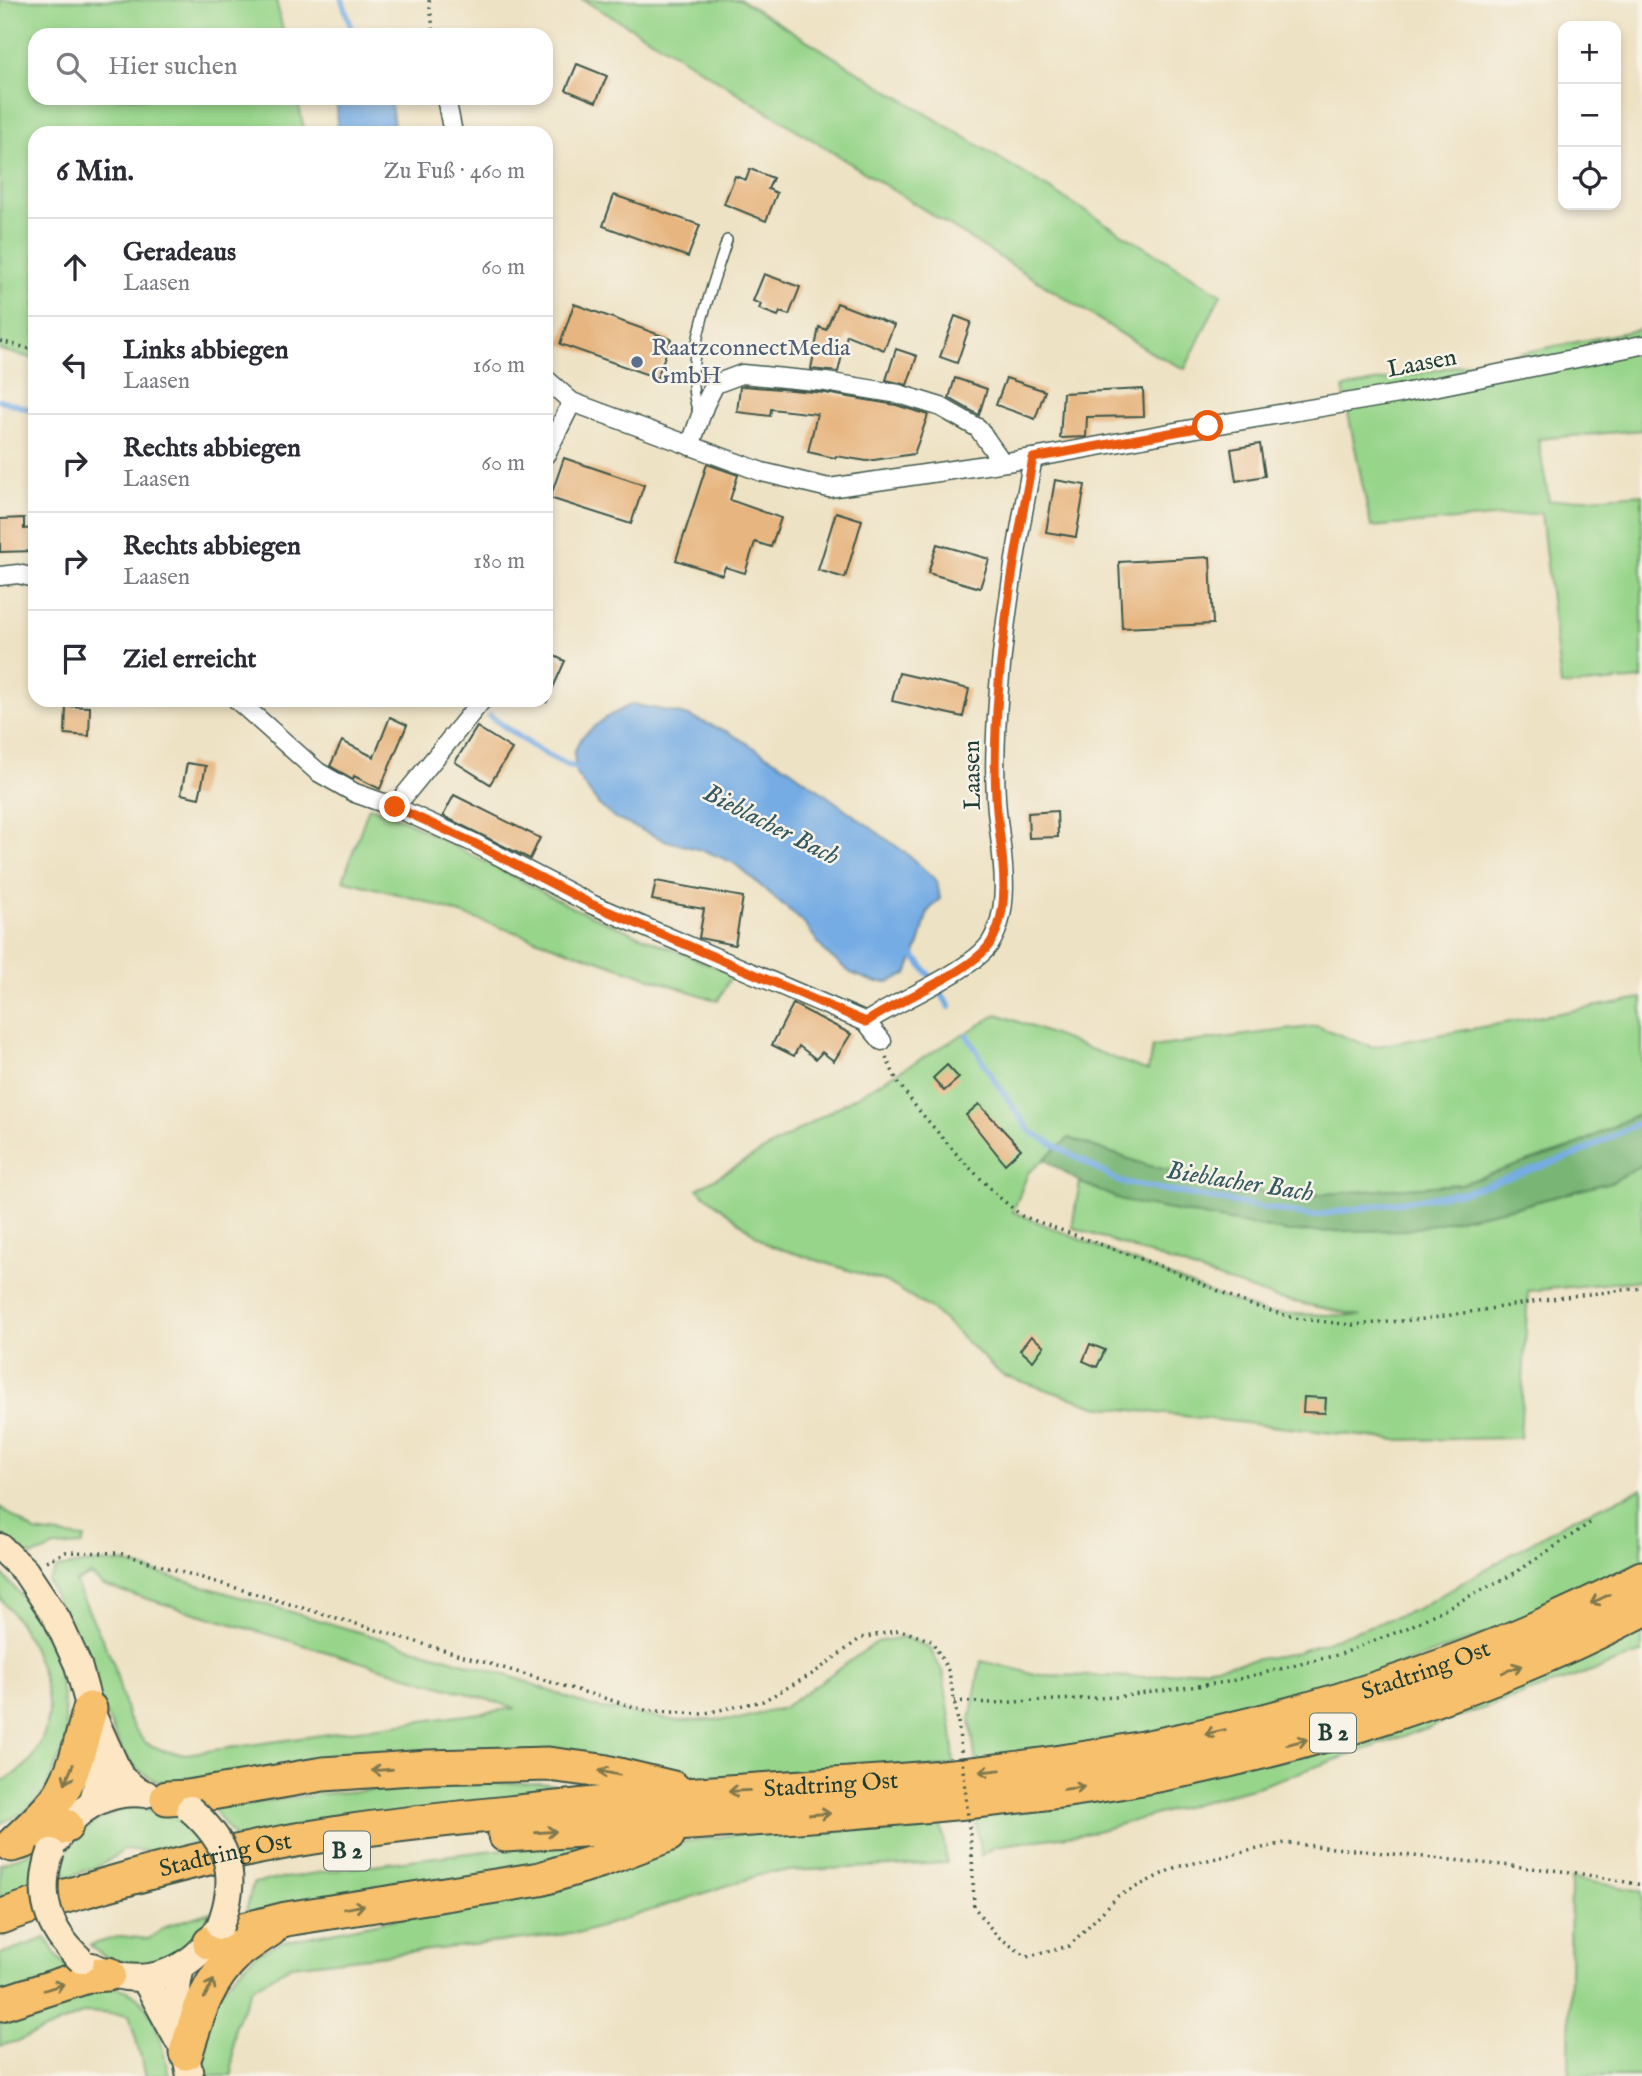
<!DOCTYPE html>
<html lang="de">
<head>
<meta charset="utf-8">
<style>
  body { margin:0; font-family:"IM FELL English",serif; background:#f2f2f3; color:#2b2b33 }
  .controls { position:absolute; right:21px; top:21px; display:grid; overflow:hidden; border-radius:14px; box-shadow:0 4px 10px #0003 }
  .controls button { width:63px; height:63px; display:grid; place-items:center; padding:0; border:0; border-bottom:2px solid #e1e1e2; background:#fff; color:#2b2b33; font:35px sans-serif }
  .stop { position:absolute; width:21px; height:21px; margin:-16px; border:5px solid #ea580c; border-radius:50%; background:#fff }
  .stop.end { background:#ea580c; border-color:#fff; box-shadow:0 2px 7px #0008 }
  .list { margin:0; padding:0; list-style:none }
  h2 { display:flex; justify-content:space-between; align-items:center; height:91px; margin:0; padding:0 28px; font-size:30px }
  h2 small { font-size:23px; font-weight:400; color:#7c7c81 }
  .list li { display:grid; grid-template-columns:46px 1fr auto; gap:21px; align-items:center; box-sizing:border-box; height:98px; padding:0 28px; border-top:2px solid #e1e1e2 }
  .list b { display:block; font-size:26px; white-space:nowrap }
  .list p { margin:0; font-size:23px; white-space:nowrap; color:#7c7c81 }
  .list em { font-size:23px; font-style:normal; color:#7c7c81 }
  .icon { flex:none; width:38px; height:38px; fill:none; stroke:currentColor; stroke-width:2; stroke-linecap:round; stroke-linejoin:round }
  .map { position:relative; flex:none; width:1642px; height:2076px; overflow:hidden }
  .search { position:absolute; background:#fff; box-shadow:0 4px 10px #0003; left:28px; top:28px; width:525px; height:77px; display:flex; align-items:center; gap:18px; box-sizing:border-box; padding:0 24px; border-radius:21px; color:#7c7c81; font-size:26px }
  .panel { position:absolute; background:#fff; box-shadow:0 4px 10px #0003; left:28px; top:126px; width:525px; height:581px; border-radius:21px }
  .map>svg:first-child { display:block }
  .green { fill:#97d58a; stroke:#5b895f; stroke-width:2; fill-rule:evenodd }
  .forest { fill:#79b676; stroke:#4c7a55; stroke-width:2 }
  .water { fill:#75ace4; stroke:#4a748c; stroke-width:2 }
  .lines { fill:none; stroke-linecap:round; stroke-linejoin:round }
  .stream { stroke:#75ace4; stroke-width:6 }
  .building { fill:#e7b57f }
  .lane-casing { stroke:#3e564a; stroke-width:12 }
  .street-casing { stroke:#3e564a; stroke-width:21 }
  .secondary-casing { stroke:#3e564a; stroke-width:30 }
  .highway-casing { stroke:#3e564a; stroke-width:37 }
  .path { stroke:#3e564a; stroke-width:3.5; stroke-dasharray:2 5; stroke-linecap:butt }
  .lane { stroke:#fff; stroke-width:9 }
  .street { stroke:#fff; stroke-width:18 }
  .secondary { stroke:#fce6c4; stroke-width:26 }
  .highway { stroke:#f7c06c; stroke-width:33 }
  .secondary-bridge-casing { stroke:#3e564a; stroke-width:30; stroke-linecap:butt }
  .path-bridge { stroke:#3e564a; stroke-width:3.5; stroke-dasharray:2 5; stroke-linecap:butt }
  .secondary-bridge { stroke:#fce6c4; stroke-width:26 }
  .oneway { stroke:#80784d }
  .route { stroke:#ea580c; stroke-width:9 }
  .service-dot { fill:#5c6f8a; stroke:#f7f3e8; stroke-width:2.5 }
  .labels { text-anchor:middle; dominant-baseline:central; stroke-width:5; stroke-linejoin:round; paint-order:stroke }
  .shield { fill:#f7f3e8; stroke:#60746a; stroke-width:2 }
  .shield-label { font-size:23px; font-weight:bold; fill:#1f3d34 }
  .service-label { font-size:24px; fill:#4e5e75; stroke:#f7f3e8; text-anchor:start }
  .street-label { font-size:24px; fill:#1f3d34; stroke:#f7f3e8 }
  .water-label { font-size:26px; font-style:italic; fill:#345960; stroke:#f7f3e8 }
</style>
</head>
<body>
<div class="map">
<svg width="1642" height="2076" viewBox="0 0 1642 2076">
  <rect width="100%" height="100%" fill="#f7f3e8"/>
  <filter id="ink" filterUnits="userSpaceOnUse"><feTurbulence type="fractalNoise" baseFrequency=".0143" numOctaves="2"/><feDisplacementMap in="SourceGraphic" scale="14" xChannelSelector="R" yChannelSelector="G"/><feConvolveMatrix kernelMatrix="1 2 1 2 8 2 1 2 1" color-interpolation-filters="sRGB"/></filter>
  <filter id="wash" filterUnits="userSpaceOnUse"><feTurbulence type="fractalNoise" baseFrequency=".00686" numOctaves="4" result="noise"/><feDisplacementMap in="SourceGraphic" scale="28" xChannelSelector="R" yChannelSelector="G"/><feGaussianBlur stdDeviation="1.57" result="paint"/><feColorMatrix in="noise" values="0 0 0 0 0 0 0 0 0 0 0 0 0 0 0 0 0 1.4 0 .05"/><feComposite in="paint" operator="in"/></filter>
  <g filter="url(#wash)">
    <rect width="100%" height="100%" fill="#eee2c4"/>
    <g class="green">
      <polygon points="0,0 276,0 284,35 35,35 35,98 297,98 305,133 35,133 35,359 0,350"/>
      <polygon points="583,0 741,0 1221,294 1185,369 1154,354 663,46"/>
      <polygon points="1642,329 1642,430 1538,439 1549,501 1642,494 1642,679 1561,686 1541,513 1371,527 1343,388"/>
      <polygon points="369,807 400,818 573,908 732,974 718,1001 417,899 343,880"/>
      <polygon points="1642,998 1642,1112 1572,1147 1461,1184 1283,1197 1146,1165 1069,1138 1028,1173 1013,1212 1213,1294 1265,1313 1361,1316 1275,1298 1072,1227 1080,1182 1123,1201 1290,1232 1406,1230 1520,1206 1614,1181 1642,1164 1642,1280 1528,1291 1520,1438 1395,1440 1096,1406 1002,1375 934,1311 887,1282 768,1245 697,1189 998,1014 1148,1071 1152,1047 1317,1026 1372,1047"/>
      <polygon points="1642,1489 1642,1561 1516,1623 1283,1708 976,1764 970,1719 981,1661 1040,1675 1148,1677 1295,1653 1417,1609 1570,1520"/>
      <polygon points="0,1507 35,1532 85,1538 82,1545 55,1547 33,1556 22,1553 0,1532"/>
      <path d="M121,1562L522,1680L589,1706L678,1721L739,1719L783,1708L877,1642L903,1637L929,1647L943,1673L952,1731L954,1766L688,1780L622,1765L192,1783L156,1781L136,1768L123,1753L48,1581L57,1568L90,1563ZM91,1575L104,1586L516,1708L185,1754L164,1751L144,1742L128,1718L113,1662L75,1582Z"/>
      <path d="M0,1571L24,1599L42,1628L55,1658L63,1696L67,1740L44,1792L23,1813L0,1824V1783C13,1775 29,1766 36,1752C42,1741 49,1722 49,1710C46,1670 27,1627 0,1598Z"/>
      <polygon points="1642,1626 1642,1653 1629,1658 1263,1785 1089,1833 996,1846 981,1856 975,1814 1437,1714 1588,1656"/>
      <polygon points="541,1783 620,1794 237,1841 213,1808 320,1794 451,1784"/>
      <path d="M135,1807C166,1813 180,1814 199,1842L160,1853L125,1849L102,1865L65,1878C58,1839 101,1812 135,1807Z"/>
      <polygon points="940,1818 947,1863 769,1872 584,1932 291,1966 252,1988 234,2027 232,2076 207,2076 203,2058 205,2024 214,1997 257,1953 282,1942 475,1903 583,1877 685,1842 757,1831"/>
      <path d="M628,1838L559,1867L243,1924L253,1883C377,1863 502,1847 628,1838Z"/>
      <polygon points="35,1850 30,1887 0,1898 0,1864"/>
      <polygon points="1571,1878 1642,1891 1642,2076 1569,2076"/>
      <path d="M211,1912C207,1919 203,1929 198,1936C180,1959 134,1970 108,1958C101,1955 95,1949 90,1945L121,1936L148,1939L169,1925Z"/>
      <polygon points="46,1938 56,1955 73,1973 0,1997 0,1954"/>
      <path d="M105,1986C112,1987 121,1988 128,1991C157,2006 162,2047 169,2076H146L129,2015L87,2012L18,2041L0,2046V2014Z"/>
    </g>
    <polygon class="forest" points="1642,1112 1642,1164 1614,1181 1520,1206 1406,1230 1290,1232 1123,1201 1080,1182 1044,1159 1069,1138 1146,1165 1283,1197 1461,1184 1572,1147"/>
    <g class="water">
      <polygon points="337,98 390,98 395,133 337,133"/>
      <polygon points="632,704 686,715 728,732 790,769 907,854 937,881 940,899 928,911 920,941 907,974 889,982 874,982 851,973 826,953 803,922 734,863 708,852 664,840 616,819 599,805 576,774 574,752 582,737 605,718"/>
    </g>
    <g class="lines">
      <g class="stream">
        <polyline points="342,0 354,35"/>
        <polyline points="0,400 35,411"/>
        <path d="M490,716C518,736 547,759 581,770"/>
        <polyline points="909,950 930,976"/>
        <polyline points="939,990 950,1007"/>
        <polyline points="967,1035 994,1079 1030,1131 1120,1182 1311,1216 1465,1192 1575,1155 1642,1121"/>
      </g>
    </g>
    <g id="blocks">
      <g class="building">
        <polygon points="577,64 607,76 596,102 566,90"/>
        <polygon points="750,169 773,178 768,189 777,193 766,221 724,204 735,176 746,180"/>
        <polygon points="614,195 700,225 688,257 603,226"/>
        <polygon points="764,274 800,287 789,315 780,312 778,316 759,309 761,304 753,301"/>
        <polygon points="837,303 894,325 884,350 847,335 838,372 811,369 819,327 826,330"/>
        <polygon points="574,304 671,339 657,378 560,344"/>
        <polygon points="955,316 971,322 957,363 940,357"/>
        <polygon points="896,349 917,356 907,385 886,380"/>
        <polygon points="955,378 987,389 979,415 949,398"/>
        <polygon points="1006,378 1045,391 1035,419 996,405"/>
        <polygon points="744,386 825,393 896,405 928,415 914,454 867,461 836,456 835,458 808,452 817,414 771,409 770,416 737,412 740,387"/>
        <polygon points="1143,389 1144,416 1087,417 1086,437 1060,438 1063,393"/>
        <polygon points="1260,444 1265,476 1236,481 1231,449"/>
        <polygon points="564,458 644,485 631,524 550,498"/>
        <polygon points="707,464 738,475 730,500 781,518 771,547 755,542 745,573 725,567 722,575 676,560"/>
        <polygon points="1055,480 1085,485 1076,537 1046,532"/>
        <polygon points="836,512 862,520 845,578 818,570"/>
        <polygon points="24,518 24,529 35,528 35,551 0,552 0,519"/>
        <polygon points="937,544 989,559 980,588 928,573"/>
        <polygon points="1210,557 1213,624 1122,628 1119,562"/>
        <polygon points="546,652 565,661 546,703"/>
        <polygon points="899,673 969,689 963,717 892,701"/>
        <polygon points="66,706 90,707 89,736 65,734"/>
        <polygon points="390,717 407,725 380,789 354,776 353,779 330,766 342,741 374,757"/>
        <polygon points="477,727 512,749 490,784 455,762"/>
        <polygon points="187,763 206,766 199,798 181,794"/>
        <polygon points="454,795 540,838 530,859 443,816"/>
        <polygon points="1057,811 1058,837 1029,838 1028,813"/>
        <polygon points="656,881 743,897 735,945 699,938 704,909 652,900"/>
        <polygon points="793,1004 851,1034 834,1061 822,1052 816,1059 799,1046 794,1056 772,1045"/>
        <polygon points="947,1065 959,1078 944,1091 933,1078"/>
        <polygon points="979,1104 1021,1149 1005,1164 966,1115"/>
        <polygon points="1031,1336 1044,1346 1033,1361 1020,1350"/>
        <polygon points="1090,1344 1105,1350 1097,1367 1083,1361"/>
        <polygon points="1304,1397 1326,1398 1325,1413 1303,1412"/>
      </g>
    </g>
  </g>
  <g filter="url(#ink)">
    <use href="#blocks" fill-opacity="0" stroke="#3e564a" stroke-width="2"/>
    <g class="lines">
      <g class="lane-casing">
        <path id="lane" d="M699,414C679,370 713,285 727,240"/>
      </g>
      <g class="street-casing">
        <g id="street">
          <polyline points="446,98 453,133"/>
          <polyline points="546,379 572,402"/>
          <polyline points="690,446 705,404 715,384 742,374 826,382 899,394 941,407 978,428 1002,462"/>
          <polyline points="546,454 572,402 762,472 829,488 1033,458 1208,426 1399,394 1642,345"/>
          <polyline points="0,576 18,574 35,578"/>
          <polyline points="237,700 318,772 355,793 395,807 472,842 591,904 866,1022 882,1041"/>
          <polyline points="395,807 482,700"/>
          <path d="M866,1022C897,1001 974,970 991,942C1013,905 1001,852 997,811C994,780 995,747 997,716C1002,628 1017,543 1033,458"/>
        </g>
      </g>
      <g class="secondary-casing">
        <g id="secondary">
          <polyline points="0,1547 25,1571 57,1619 78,1665 90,1709 121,1778 140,1793"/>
          <path d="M91,1804C102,1782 96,1759 93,1735"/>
          <path d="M56,1841C74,1809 108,1789 146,1794"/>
          <path d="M92,1966C142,1992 192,1973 220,1926"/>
          <path d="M182,1966C169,2000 184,2042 190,2076"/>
          <polyline points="141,1978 148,1985 178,2040"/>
        </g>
      </g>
      <g class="highway-casing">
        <g id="highway">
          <polyline points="167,1798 188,1797 323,1774 428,1767 548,1764 602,1771 673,1788"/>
          <path d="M505,1835C603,1829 700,1822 798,1816C905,1808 1013,1800 1119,1782C1298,1752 1481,1693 1642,1610"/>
          <polyline points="19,1843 66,1826"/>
          <path d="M12,1845C28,1829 49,1812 61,1793C76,1768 82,1736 90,1709"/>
          <path id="s1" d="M0,1917C34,1904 70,1895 105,1885C184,1862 264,1844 345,1832C412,1822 480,1816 548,1809C598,1804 649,1798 699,1794C801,1786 903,1783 1004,1770C1225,1742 1444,1681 1642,1578"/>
          <polyline points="210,1943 227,1934 286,1919 540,1879 599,1861 668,1835"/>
          <polyline points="0,2004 91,1975 108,1974"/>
          <path d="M186,2053C198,2013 207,1981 238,1952C248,1944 259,1937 270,1930"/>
        </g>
      </g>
      <g class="path">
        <polyline points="429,0 434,35"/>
        <polyline points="0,341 35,350"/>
        <polyline points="886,1057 897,1081 916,1107 960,1158 999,1197 1022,1216 1163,1267 1251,1305 1294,1318 1352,1325 1426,1319 1564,1297 1642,1288"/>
        <polyline points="46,1561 66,1552 119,1553 644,1710 700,1714 763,1701 814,1673 861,1638 900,1630 932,1641 949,1672 958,1722"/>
        <polyline points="954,1701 993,1703 1117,1697 1227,1682 1341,1654 1407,1628 1515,1573 1590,1523"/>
        <polyline points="972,1855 974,1907 997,1936 1027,1957 1069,1946 1118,1896 1176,1867 1285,1843 1571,1872 1642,1885"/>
      </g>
      <use href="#lane" class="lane"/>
      <use href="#street" class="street"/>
      <use href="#secondary" class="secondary"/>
      <use href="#highway" class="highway"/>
      <g class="secondary-bridge-casing">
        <g id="secondary-bridge">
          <path d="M190,1809C230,1844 239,1876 220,1926"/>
          <path d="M51,1852C36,1895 48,1930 81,1960"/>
        </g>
      </g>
      <polyline class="path-bridge" points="958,1722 972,1855"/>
      <use href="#secondary-bridge" class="secondary-bridge"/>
    </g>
    <defs><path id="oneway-shaft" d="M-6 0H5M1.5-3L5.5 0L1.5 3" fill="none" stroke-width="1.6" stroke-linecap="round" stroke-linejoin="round" transform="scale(1.75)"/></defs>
    <g class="oneway">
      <use href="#oneway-shaft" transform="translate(1600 1599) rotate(155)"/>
      <use href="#oneway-shaft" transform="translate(1512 1669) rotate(-21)"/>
      <use href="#oneway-shaft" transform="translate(1215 1732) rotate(167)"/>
      <use href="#oneway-shaft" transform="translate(1297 1742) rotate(-14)"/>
      <use href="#oneway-shaft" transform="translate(382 1770) rotate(176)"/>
      <use href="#oneway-shaft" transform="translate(990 1771) rotate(174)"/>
      <use href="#oneway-shaft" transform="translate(609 1773) rotate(-168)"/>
      <use href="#oneway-shaft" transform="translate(69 1774) rotate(113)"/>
      <use href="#oneway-shaft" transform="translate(1074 1788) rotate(-8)"/>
      <use href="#oneway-shaft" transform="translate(739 1791) rotate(177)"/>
      <use href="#oneway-shaft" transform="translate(820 1814) rotate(-4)"/>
      <use href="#oneway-shaft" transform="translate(546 1832) rotate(-4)"/>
      <use href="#oneway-shaft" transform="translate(354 1907) rotate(-10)"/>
      <use href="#oneway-shaft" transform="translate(54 1987) rotate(-18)"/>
      <use href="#oneway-shaft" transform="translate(209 1989) rotate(-62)"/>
    </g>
  </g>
  <g class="lines" filter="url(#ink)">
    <path class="route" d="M395,807L472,842L591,904L866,1022C896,1001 974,971 991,942C1013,905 1001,852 997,811C994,778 995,744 997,710C1002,625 1017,542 1033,458L1208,426"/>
  </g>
  <circle class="service-dot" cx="637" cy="362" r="7"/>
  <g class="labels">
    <g class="shield">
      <rect x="1310" y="1713.5" width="46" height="39" rx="5"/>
      <rect x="324" y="1831.5" width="46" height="39" rx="5"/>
    </g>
    <g class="shield-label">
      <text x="1333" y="1733">B 2</text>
      <text x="347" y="1851">B 2</text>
    </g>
    <g class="service-label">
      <text x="651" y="348">RaatzconnectMedia<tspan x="651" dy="28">GmbH</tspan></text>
    </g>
    <g class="street-label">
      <text transform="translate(1422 364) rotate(-11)">Laasen</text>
      <text transform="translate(973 775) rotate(-91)">Laasen</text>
      <text stroke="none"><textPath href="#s1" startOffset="1452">Stadtring Ost</textPath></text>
      <text stroke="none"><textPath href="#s1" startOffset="844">Stadtring Ost</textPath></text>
      <text stroke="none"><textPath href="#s1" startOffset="234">Stadtring Ost</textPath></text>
    </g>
    <g class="water-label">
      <text transform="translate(771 825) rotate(27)">Bieblacher Bach</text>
      <text transform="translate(1240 1182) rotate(9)">Bieblacher Bach</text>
    </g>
  </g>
</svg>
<div class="controls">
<button>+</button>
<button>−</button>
<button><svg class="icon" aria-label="locate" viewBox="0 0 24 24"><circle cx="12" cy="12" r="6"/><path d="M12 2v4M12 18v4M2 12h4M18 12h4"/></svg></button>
</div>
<div class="stop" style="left:1208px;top:426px"></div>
<div class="stop end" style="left:395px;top:807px"></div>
<div class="search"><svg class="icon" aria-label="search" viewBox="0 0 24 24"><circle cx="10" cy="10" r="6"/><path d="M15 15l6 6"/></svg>Hier suchen</div>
<section class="panel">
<h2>6 Min.<small>Zu Fuß · 460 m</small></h2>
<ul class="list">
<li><svg class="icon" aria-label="ahead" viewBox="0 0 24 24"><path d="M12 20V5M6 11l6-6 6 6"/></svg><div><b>Geradeaus</b><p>Laasen</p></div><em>60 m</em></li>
<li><svg class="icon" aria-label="left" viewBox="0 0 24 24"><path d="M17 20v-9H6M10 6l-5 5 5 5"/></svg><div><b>Links abbiegen</b><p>Laasen</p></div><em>160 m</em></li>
<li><svg class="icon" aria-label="right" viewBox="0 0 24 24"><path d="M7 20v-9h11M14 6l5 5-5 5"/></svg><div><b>Rechts abbiegen</b><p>Laasen</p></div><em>60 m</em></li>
<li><svg class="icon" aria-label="right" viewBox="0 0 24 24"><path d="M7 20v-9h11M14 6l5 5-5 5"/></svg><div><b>Rechts abbiegen</b><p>Laasen</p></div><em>180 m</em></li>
<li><svg class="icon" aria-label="arrive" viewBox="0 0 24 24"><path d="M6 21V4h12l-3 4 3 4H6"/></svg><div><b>Ziel erreicht</b></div></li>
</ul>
</section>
</div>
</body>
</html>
